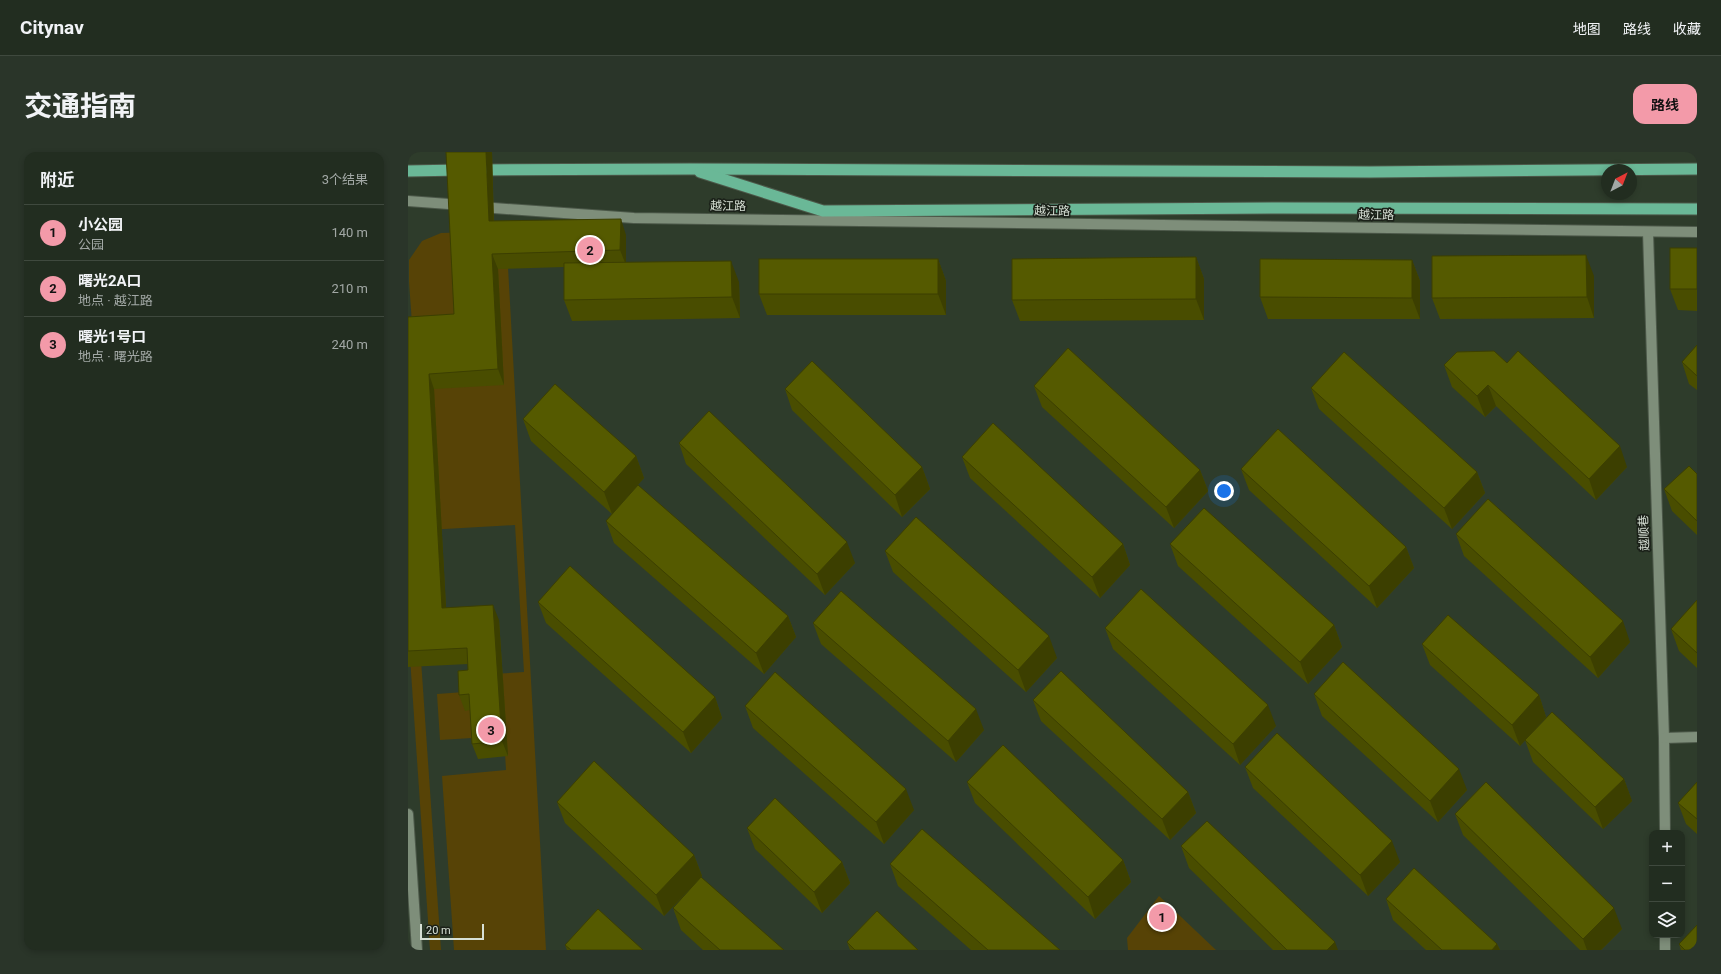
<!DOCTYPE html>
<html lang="zh">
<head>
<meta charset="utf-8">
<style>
  body { margin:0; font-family:Roboto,"Noto Sans SC",sans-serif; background:#2a3529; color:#f1f3f6 }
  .controls { position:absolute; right:12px; bottom:12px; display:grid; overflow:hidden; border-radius:8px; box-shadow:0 2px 6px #0003 }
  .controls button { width:36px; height:36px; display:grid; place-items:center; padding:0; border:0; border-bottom:1px solid #3f493e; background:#222d20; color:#f1f3f6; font:20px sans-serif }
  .compass { position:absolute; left:1193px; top:12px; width:36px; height:36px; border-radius:50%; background:#222d20; box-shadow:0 2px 6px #0003; rotate:42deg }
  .scale { position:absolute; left:12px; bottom:10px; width:64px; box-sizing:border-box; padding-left:4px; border:2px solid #d7e0d5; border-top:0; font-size:11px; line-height:14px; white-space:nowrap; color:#d7e0d5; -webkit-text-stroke:3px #1b2119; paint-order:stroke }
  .you { position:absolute; left:816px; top:339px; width:14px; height:14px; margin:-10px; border:3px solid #fff; border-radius:50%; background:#1a73e8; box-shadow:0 0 0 6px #1a73e833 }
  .badge { display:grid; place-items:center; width:26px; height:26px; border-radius:50%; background:#f39aa9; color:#111; font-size:13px; font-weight:700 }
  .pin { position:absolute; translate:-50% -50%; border:2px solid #fff; box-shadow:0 1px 4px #0006 }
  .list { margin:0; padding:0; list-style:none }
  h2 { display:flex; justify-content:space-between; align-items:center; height:52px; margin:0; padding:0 16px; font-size:17px }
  h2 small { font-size:13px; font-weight:400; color:#a2a8a5 }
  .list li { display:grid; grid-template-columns:26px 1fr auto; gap:12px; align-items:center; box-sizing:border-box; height:56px; padding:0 16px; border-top:1px solid #3f493e }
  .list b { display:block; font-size:15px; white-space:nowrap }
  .list p { margin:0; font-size:13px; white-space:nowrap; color:#a2a8a5 }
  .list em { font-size:13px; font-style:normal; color:#a2a8a5 }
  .icon { flex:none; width:22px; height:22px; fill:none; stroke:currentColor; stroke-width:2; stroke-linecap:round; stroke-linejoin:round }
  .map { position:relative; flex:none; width:1289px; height:798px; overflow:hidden; border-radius:12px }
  header { display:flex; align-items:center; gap:24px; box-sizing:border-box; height:56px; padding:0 20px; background:#222d20; border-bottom:1px solid #3f493e }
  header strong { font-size:19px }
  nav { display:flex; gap:22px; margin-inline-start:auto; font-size:14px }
  .intro { display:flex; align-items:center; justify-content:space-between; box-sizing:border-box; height:96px; padding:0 24px }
  h1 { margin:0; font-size:28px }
  .button { padding:10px 18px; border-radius:12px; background:#f39aa9; color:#111; font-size:14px; font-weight:700 }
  main { display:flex; gap:24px; padding:0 24px }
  aside { flex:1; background:#222d20; border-radius:12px; box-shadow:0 2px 6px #0003 }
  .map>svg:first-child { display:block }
  .green { fill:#574306 }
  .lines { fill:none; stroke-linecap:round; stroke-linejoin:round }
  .minor-casing { stroke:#4c5849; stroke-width:12 }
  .tertiary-casing { stroke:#4c5849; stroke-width:12 }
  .secondary-casing { stroke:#4c5849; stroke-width:12 }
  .trunk-casing { stroke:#4c5849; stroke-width:13 }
  .minor { stroke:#7e8e7a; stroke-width:10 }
  .tertiary { stroke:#7e8e7a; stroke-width:10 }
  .secondary { stroke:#7e8e7a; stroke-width:10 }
  .trunk { stroke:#6ab897; stroke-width:11 }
  .wall { fill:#494d00 }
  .shaded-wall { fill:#3c3f00 }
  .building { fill:#555a00; stroke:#3c3f00 }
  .labels { text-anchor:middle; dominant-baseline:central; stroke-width:3.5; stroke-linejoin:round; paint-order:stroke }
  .street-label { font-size:12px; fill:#d7e0d5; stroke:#1b2119 }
</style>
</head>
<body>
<header>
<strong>Citynav</strong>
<nav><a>地图</a><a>路线</a><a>收藏</a></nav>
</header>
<div class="intro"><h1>交通指南</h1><a class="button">路线</a></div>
<main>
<aside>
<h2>附近<small>3个结果</small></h2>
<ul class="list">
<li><span class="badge">1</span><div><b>小公园</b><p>公园</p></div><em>140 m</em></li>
<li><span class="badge">2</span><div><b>曙光2A口</b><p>地点 · 越江路</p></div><em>210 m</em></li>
<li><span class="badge">3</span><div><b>曙光1号口</b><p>地点 · 曙光路</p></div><em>240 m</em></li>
</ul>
</aside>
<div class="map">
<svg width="1289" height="798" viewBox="0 0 1289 798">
  <rect width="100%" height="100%" fill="#2e3c2b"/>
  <g class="green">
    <polygon points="98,79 138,798 46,798 34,624 98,618 96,584 32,588 29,542 70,539 69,523 116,520 107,373 19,378 1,130 1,108 14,89 33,81"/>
    <polygon points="0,319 33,798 22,798 0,476"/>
    <polygon points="751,744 808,798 720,798 719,786"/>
  </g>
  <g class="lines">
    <g class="minor-casing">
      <g id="minor">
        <polyline points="1240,80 1256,586 1257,681"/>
        <polyline points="1256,586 1289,585"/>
        <polyline points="1257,783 1257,798"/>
      </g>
    </g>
    <g class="tertiary-casing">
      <polyline id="tertiary" points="0,662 9,798"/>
    </g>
    <g class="secondary-casing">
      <g id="secondary">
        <polyline points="0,49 54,53"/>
        <polyline points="72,55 226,66 1289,80"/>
      </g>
    </g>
    <g class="trunk-casing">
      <g id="trunk">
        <polyline points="70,18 282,17 962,20 1289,17"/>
        <polyline points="0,19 52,18"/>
        <polyline points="292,20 415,59 871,56 1289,57"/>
      </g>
    </g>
    <use href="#minor" class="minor"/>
    <use href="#tertiary" class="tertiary"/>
    <use href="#secondary" class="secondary"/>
    <use href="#trunk" class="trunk"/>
  </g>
  <g class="wall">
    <polygon points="84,0 86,69 218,83 218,110 331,130 332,166 164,169 156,148 156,115 90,117 96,233 26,237 38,456 91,468 100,604 70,607 64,592 62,558 57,559 51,543 60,518 60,512 0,515 0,165 46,162"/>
    <polygon points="1289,96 1289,159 1270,158 1262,137"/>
    <polygon points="788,105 796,127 796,168 612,169 604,148"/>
    <polygon points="530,107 538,129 538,163 359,163 351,142"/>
    <polygon points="1004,108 1012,129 1012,167 860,167 852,145"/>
    <polygon points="1186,124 1186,166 1032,167 1024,146"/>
    <polygon points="1289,193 1289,238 1281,232 1274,210"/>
    <polygon points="1099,211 1219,315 1188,348 1088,254 1077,265 1044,235 1036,213"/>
    <polygon points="626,234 792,318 800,339 766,376 634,255"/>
    <polygon points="903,236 1069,320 1077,341 1044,377 911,257"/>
    <polygon points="377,237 514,315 522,337 494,365 384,258"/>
    <polygon points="115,267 228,304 236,326 204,362 123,289"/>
    <polygon points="271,291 447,411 417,443 278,312"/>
    <polygon points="554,305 715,392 722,413 692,446 562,326"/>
    <polygon points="833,317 998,395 1006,416 969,456 841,338"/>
    <polygon points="1289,322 1289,383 1264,359 1256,337"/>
    <polygon points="198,369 380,464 388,485 356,522 206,391"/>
    <polygon points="1048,382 1222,490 1190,526 1056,404"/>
    <polygon points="762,392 926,473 934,495 900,532 770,414"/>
    <polygon points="477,399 649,506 618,540 485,420"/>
    <polygon points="1289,448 1289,516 1271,499 1263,477"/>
    <polygon points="130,450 307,545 314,566 283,601 138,471"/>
    <polygon points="405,471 576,578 548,610 413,492"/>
    <polygon points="697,476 868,574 832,613 705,497"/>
    <polygon points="1014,492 1131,543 1138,565 1112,594 1022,513"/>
    <polygon points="906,542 1059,638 1030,670 914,564"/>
    <polygon points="625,548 780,640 788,661 762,688 633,569"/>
    <polygon points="337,554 506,658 476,692 345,576"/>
    <polygon points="1117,588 1216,627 1224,649 1195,677 1125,610"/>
    <polygon points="837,615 992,710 960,744 845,636"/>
    <polygon points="559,630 715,708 723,730 687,767 567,651"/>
    <polygon points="1289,630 1289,682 1278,672 1270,651"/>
    <polygon points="149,650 286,703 294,724 256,764 157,671"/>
    <polygon points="1047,662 1214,777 1193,798 1172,798 1055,683"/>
    <polygon points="339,676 434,710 442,731 414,761 347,697"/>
    <polygon points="773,694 930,798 865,798 781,716"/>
    <polygon points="482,712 652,798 563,798 490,734"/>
    <polygon points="978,747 1089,792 1092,798 1018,798 985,768"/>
    <polygon points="265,756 376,798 295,798 273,778"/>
    <polygon points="439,790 510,798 442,798"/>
    <polygon points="1271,792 1289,798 1273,798"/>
    <polygon points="157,793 235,798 159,798"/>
  </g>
  <g class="shaded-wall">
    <polygon points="78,0 84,0 86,84 81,69"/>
    <polygon points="213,67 218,83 218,113 212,98"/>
    <polygon points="84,102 90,117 96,233 90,217"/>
    <polygon points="1178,103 1186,124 1186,166 1179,145"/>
    <polygon points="788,105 796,127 796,168 788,147"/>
    <polygon points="530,107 538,129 538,163 530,142"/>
    <polygon points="1004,108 1012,129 1012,167 1004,146"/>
    <polygon points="323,109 331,130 332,166 324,145"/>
    <polygon points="21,222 26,237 39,472 34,456"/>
    <polygon points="1080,233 1088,254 1077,265 1069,244"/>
    <polygon points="1212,294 1219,315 1188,348 1181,327"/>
    <polygon points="228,304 236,326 204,362 196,340"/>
    <polygon points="514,315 522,337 494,365 487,343"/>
    <polygon points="792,318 800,339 766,376 758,355"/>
    <polygon points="1069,320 1077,341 1044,377 1036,356"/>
    <polygon points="439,390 447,411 417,443 409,422"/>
    <polygon points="715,392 722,413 692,446 684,425"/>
    <polygon points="998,395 1006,416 969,456 961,434"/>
    <polygon points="85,453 91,468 100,604 94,589"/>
    <polygon points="380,464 388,485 356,522 348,501"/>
    <polygon points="1215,469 1222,490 1190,526 1182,505"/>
    <polygon points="926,473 934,495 900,532 892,510"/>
    <polygon points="641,484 649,506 618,540 610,518"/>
    <polygon points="1131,543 1138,565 1112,594 1104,573"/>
    <polygon points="307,545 314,566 283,601 275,580"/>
    <polygon points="860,553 868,574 832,613 825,592"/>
    <polygon points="568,557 576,578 548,610 540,589"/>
    <polygon points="1051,617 1059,638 1030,670 1022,649"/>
    <polygon points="1216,627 1224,649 1195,677 1187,655"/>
    <polygon points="498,637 506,658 476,692 468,670"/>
    <polygon points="780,640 788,661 762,688 754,667"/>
    <polygon points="984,689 992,710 960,744 952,723"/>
    <polygon points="286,703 294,724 256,764 248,743"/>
    <polygon points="715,708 723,730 687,767 680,745"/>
    <polygon points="434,710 442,731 414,761 406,740"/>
    <polygon points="1206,756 1214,777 1193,798 1179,798 1175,787"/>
    <polygon points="927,790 930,798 919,798"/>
    <polygon points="1089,792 1092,798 1084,798"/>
  </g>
  <g class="building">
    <polygon points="38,0 78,0 81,69 213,67 212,98 84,102 90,217 21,222 34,456 85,453 94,589 64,592 61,542 51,543 50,519 60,518 59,496 0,499 0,165 46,162"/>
    <rect x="1262" y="96" width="27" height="41"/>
    <polygon points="1178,103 1179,145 1024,146 1024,104"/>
    <polygon points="788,105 788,147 604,148 604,107"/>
    <rect x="351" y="107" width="179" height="35"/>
    <polygon points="852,107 1004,108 1004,146 852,145"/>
    <polygon points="323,109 324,145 156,148 156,111"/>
    <polygon points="1289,193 1289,224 1274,210"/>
    <polygon points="660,196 792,318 758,355 626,234"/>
    <polygon points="1086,199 1099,211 1110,199 1212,294 1181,327 1080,233 1069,244 1036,213 1049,200"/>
    <polygon points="936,200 1069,320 1036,356 903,236"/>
    <polygon points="404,209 514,315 487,343 377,237"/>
    <polygon points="147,232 228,304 196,340 115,267"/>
    <polygon points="301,259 439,390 409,422 271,291"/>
    <polygon points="585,271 715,392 684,425 554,305"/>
    <polygon points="870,277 998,395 961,434 833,317"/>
    <polygon points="1281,314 1289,322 1289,369 1256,337"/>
    <polygon points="230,333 380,464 348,501 198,369"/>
    <polygon points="1080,347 1215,469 1182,505 1048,382"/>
    <polygon points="796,356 926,473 892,510 762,392"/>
    <polygon points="508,365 641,484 610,518 477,399"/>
    <polygon points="162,414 307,545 275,580 130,450"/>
    <polygon points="733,437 860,553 825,592 697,476"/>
    <polygon points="433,439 568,557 540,589 405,471"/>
    <polygon points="1289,448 1289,501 1263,477"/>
    <polygon points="1040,463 1131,543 1104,573 1014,492"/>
    <polygon points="935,510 1051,617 1022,649 906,542"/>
    <polygon points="653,519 780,640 754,667 625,548"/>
    <polygon points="367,520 498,637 468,670 337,554"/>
    <polygon points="1144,560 1216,627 1187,655 1117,588"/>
    <polygon points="869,581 984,689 952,723 837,615"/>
    <polygon points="595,593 715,708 680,745 559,630"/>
    <polygon points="186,609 286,703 248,743 149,650"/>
    <polygon points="1078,630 1206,756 1175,787 1047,662"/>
    <polygon points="1289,630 1289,667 1270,651"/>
    <polygon points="367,646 434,710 406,740 339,676"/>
    <polygon points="799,669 927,790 919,798 879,798 773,694"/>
    <polygon points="514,677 652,798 580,798 482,712"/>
    <polygon points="1006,716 1089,792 1084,798 1034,798 978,747"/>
    <polygon points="293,725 376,798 312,798 265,756"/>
    <polygon points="190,757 235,798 163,798 157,793"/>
    <polygon points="469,759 510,798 447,798 439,790"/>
    <polygon points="1289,773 1289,798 1277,798 1271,792"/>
  </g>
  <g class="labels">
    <g class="street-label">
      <text transform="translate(320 54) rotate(1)">越江路</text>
      <text transform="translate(644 59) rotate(1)">越江路</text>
      <text transform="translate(968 63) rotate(1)">越江路</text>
      <text transform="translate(1236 381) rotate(-92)">越顺巷</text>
    </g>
  </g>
</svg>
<div class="controls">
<button>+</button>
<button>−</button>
<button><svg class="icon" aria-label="layers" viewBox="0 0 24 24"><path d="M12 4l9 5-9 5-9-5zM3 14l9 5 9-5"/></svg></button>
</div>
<svg class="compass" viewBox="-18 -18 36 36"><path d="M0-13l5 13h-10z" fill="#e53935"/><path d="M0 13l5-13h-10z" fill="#a2a8a5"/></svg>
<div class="scale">20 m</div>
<div class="you"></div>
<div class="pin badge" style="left:754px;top:765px">1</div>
<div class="pin badge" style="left:182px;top:98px">2</div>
<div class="pin badge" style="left:83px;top:578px">3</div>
</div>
</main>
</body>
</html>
